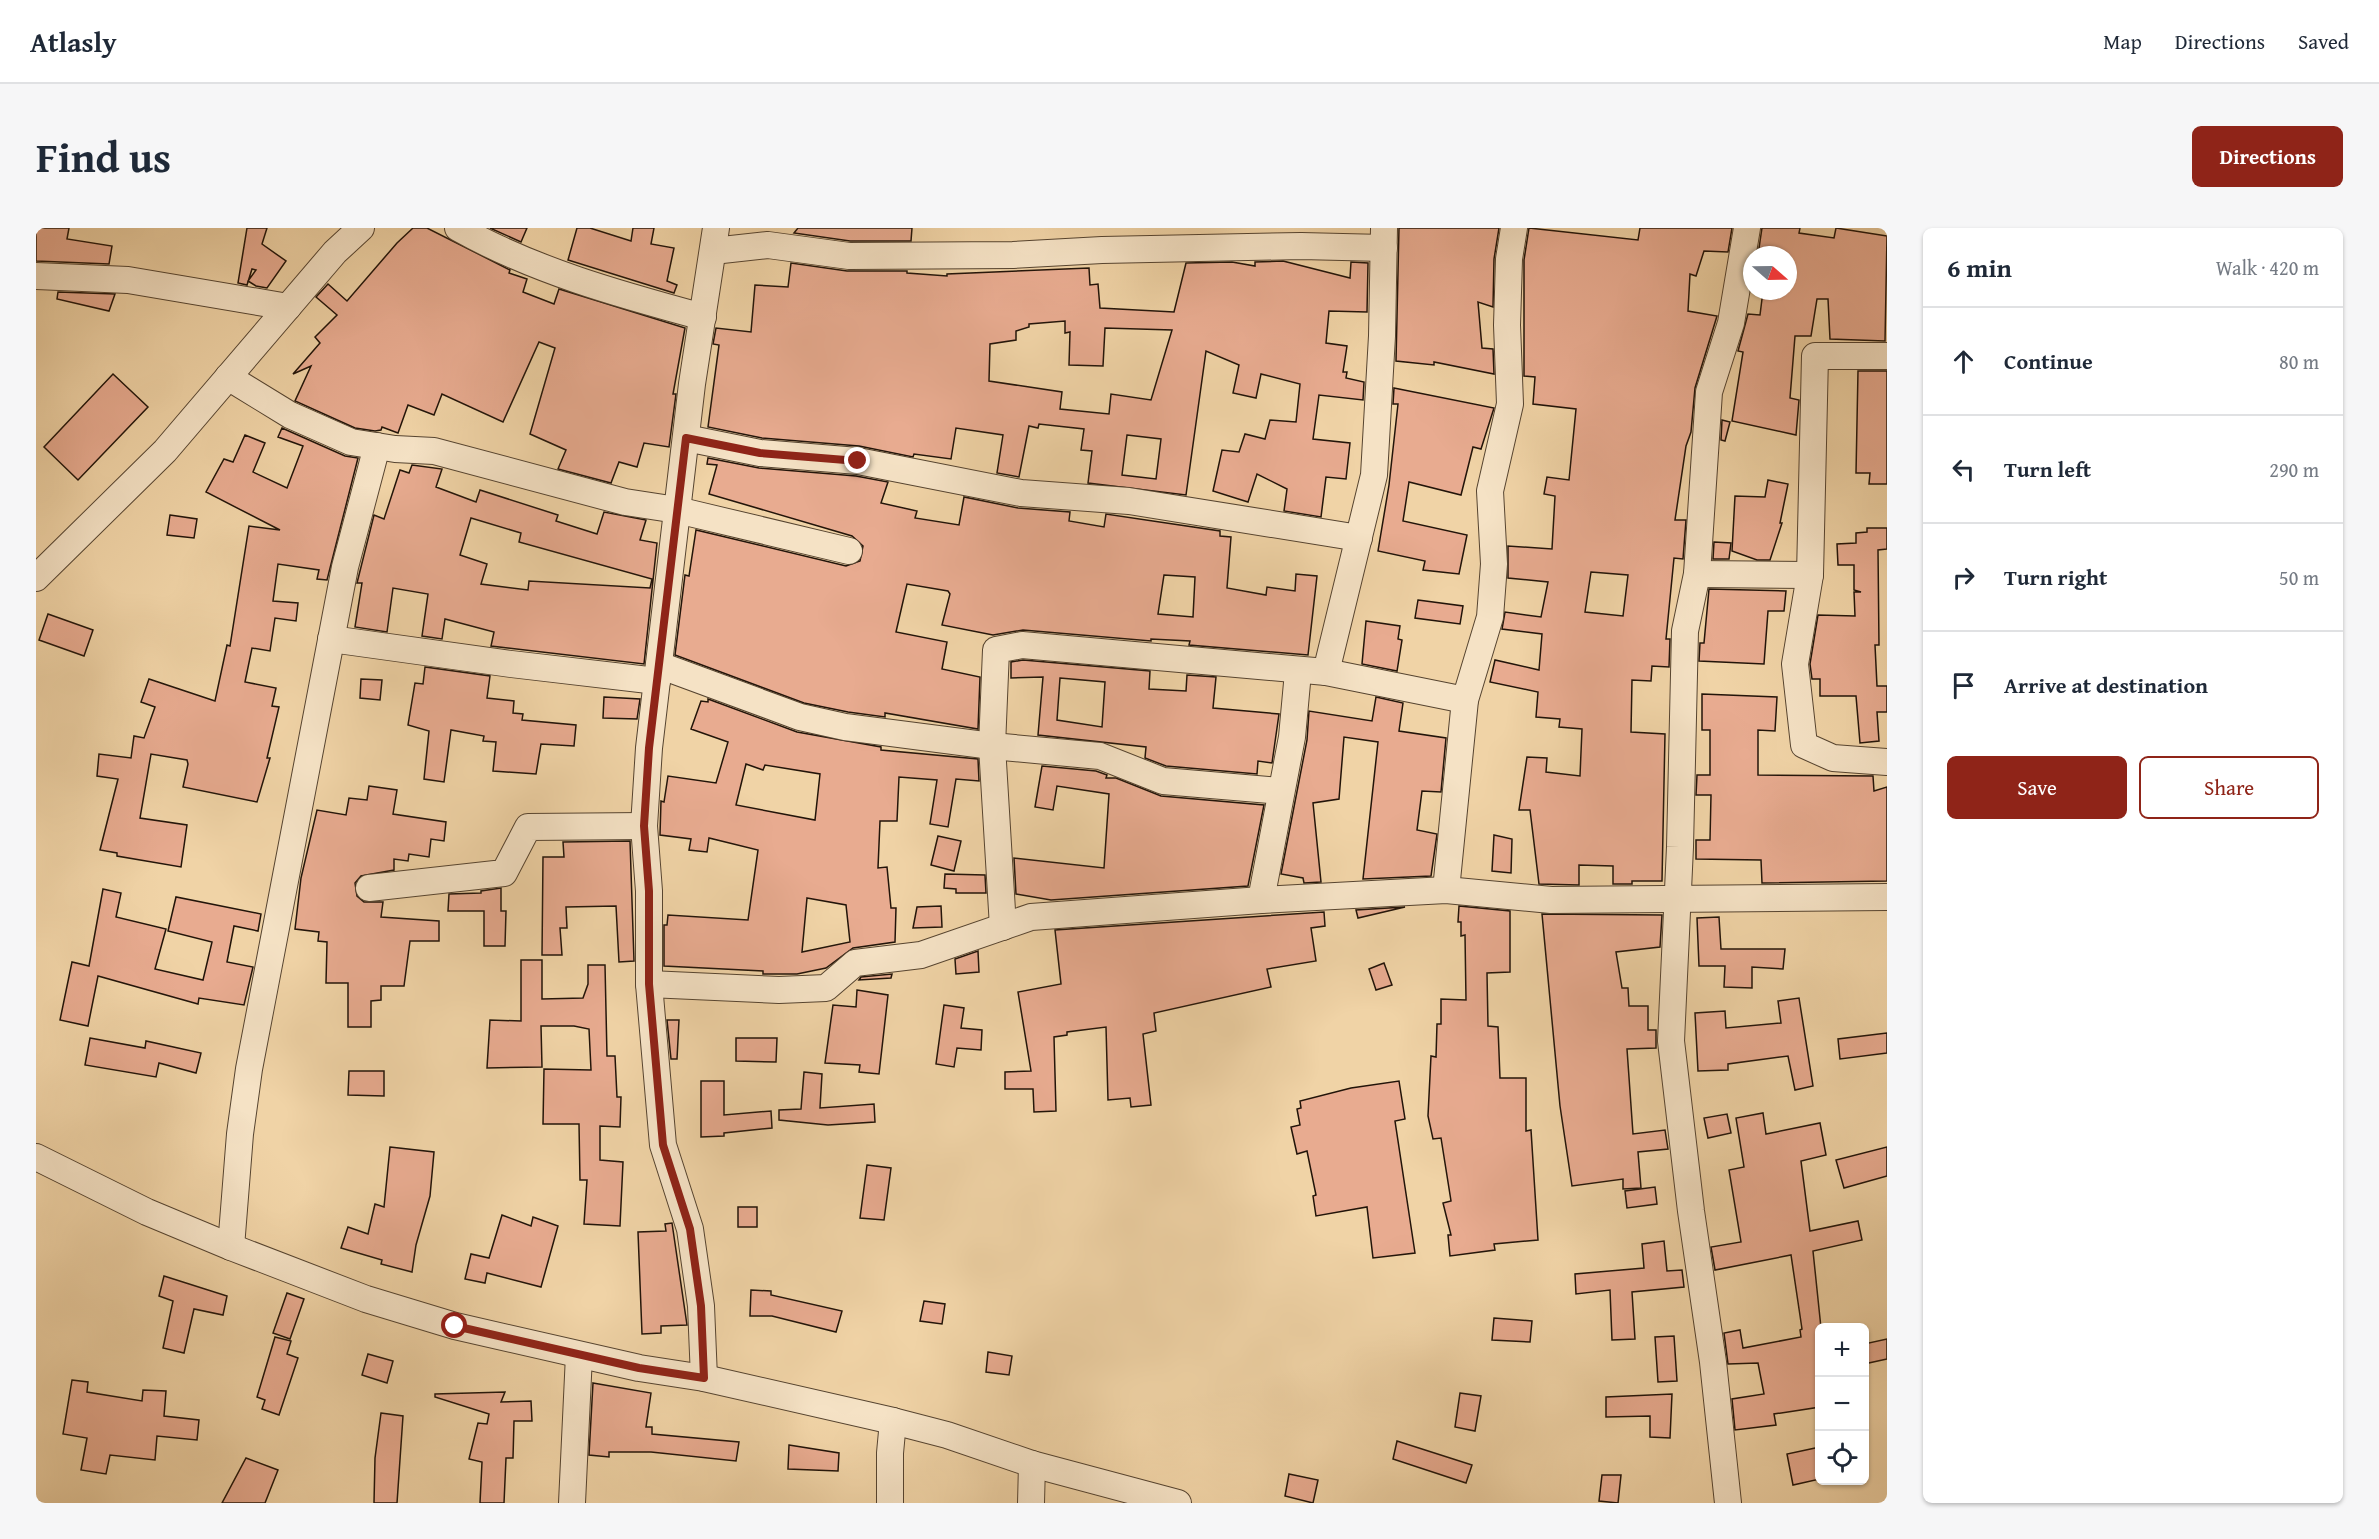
<!DOCTYPE html>
<html lang="en">
<head>
<meta charset="utf-8">
<style>
  body { margin:0; font-family:"Gentium Book Plus",serif; background:#f6f6f7; color:#1f2937 }
  .controls { position:absolute; right:18px; bottom:18px; display:grid; overflow:hidden; border-radius:9px; box-shadow:0 2px 4px #0004 }
  .controls button { width:54px; height:54px; display:grid; place-items:center; padding:0; border:0; border-bottom:2px solid #e0e1e3; background:#fff; color:#1f2937; font:30px sans-serif }
  .compass { position:absolute; left:1707px; top:18px; width:54px; height:54px; border-radius:50%; background:#fff; box-shadow:0 2px 4px #0004; rotate:110deg }
  .stop { position:absolute; width:18px; height:18px; margin:-14px; border:4px solid #8f2418; border-radius:50%; background:#fff }
  .stop.end { background:#8f2418; border-color:#fff; box-shadow:0 2px 6px #0008 }
  .list { margin:0; padding:0; list-style:none }
  h2 { display:flex; justify-content:space-between; align-items:center; height:78px; margin:0; padding:0 24px; font-size:26px }
  h2 small { font-size:20px; font-weight:400; color:#747a83 }
  .list li { display:grid; grid-template-columns:39px 1fr auto; gap:18px; align-items:center; box-sizing:border-box; height:108px; padding:0 24px; border-top:2px solid #e0e1e3 }
  .list b { display:block; font-size:22px; white-space:nowrap }
  .list em { font-size:20px; font-style:normal; color:#747a83 }
  .actions { display:flex; gap:12px; padding:18px 24px }
  .actions a { flex:1; padding:14px 0; border:2px solid #8f2418; border-radius:9px; text-align:center; font-size:21px; color:#8f2418 }
  .actions .main { background:#8f2418; color:#fff }
  .icon { flex:none; width:33px; height:33px; fill:none; stroke:currentColor; stroke-width:2; stroke-linecap:round; stroke-linejoin:round }
  .map { position:relative; flex:none; width:1851px; height:1275px; overflow:hidden; border-radius:9px }
  header { display:flex; align-items:center; gap:36px; box-sizing:border-box; height:84px; padding:0 30px; background:#fff; border-bottom:2px solid #e0e1e3 }
  header strong { font-size:28px }
  nav { display:flex; gap:33px; margin-inline-start:auto; font-size:21px }
  .intro { display:flex; align-items:center; justify-content:space-between; box-sizing:border-box; height:144px; padding:0 36px }
  h1 { margin:0; font-size:42px }
  .button { padding:15px 27px; border-radius:9px; background:#8f2418; color:#fff; font-size:21px; font-weight:700 }
  main { display:flex; gap:36px; padding:0 36px }
  aside { flex:1; background:#fff; border-radius:9px; box-shadow:0 2px 4px #0004 }
  .map>svg:first-child { display:block }
  .building { fill:#e8ab90; stroke:#221409; stroke-width:1.5; fill-rule:evenodd }
  .lines { fill:none; stroke-linecap:round; stroke-linejoin:round }
  .minor-casing { stroke:#564430; stroke-width:28 }
  .minor { stroke:#f5e2c5; stroke-width:26 }
  .route { stroke:#8f2418; stroke-width:8 }
</style>
</head>
<body>
<header>
<strong>Atlasly</strong>
<nav><a>Map</a><a>Directions</a><a>Saved</a></nav>
</header>
<div class="intro"><h1>Find us</h1><a class="button">Directions</a></div>
<main>
<div class="map">
<svg width="1851" height="1275" viewBox="0 0 1851 1275">
  <rect width="100%" height="100%" fill="#f0d3a6"/>
  <filter id="stains"><feTurbulence type="fractalNoise" baseFrequency=".00333" numOctaves="4"/><feColorMatrix values="0 0 0 0 .2 0 0 0 0 .09 0 0 0 0 .02 0 0 0 .5 -.17"/></filter>
  <radialGradient id="worn" r=".72"><stop offset=".6" stop-color="#630" stop-opacity="0"/><stop offset="1" stop-color="#630" stop-opacity=".3"/></radialGradient>
  <g class="building">
    <polygon points="0,0 33,0 31,11 76,18 73,36 0,33"/>
    <polygon points="211,0 231,0 226,16 250,33 231,60 220,58 212,53 220,42 216,41 211,57 202,55"/>
    <polygon points="377,0 391,0 474,42 473,45 491,51 487,64 518,76 523,61 649,100 637,166 640,166 633,219 608,215 601,239 583,234 575,255 522,241 530,222 494,206 519,120 503,114 467,194 406,166 398,187 372,177 362,205 346,199 345,202 339,203 319,200 259,173 275,138 257,146 284,115 279,109 301,87 280,69 292,56 311,73 361,15"/>
    <polygon points="454,0 491,0 485,14"/>
    <polygon points="541,0 554,0 595,13 597,0 618,0 615,16 638,20 631,53 641,57 638,65 532,32"/>
    <polygon points="762,0 876,0 875,13 814,13 758,5"/>
    <polygon points="1363,0 1463,0 1458,31 1457,79 1442,74 1446,120 1457,121 1458,146 1398,134 1398,137 1360,133"/>
    <path d="M1493,0L1602,12L1604,0H1696L1692,24L1668,23L1660,48L1654,46L1652,83L1681,88L1659,160L1655,204L1650,218L1639,292H1650L1647,331L1638,330L1630,411H1634L1633,439L1616,438L1615,453L1596,452L1595,504L1629,506L1626,653H1596V656H1577V638L1543,637V657L1503,656L1494,582H1483L1491,529L1511,530L1510,544L1544,548L1546,501L1523,499L1524,491L1500,489L1502,464L1454,454L1459,432L1503,442L1506,406L1466,401L1469,384L1505,389L1512,354L1472,350V318L1516,321L1519,268L1508,266L1511,249L1533,252L1540,181L1497,176L1499,149L1488,148V32ZM1555,344L1592,347L1587,388L1549,384Z"/>
    <polygon points="1726,0 1764,0 1763,5 1798,10 1800,0 1851,8 1849,113 1794,111 1792,71 1781,71 1775,108 1759,108 1754,170 1763,172 1760,207 1696,193 1707,124 1702,123 1712,86 1724,87 1727,63 1752,63 1752,27 1722,27"/>
    <path d="M1247,33L1314,50L1315,34L1332,35L1331,84L1293,83L1290,115L1311,118L1307,144H1311L1310,150L1328,154L1327,172L1283,167L1277,211L1314,215L1310,251L1290,249L1285,289L1248,283L1251,261L1221,246L1212,274L1177,263L1186,222L1203,224L1209,206L1229,211L1234,192L1260,194L1264,156L1225,146L1220,170L1197,165L1203,137L1170,123L1150,267L1052,255L1056,223L1045,222L1048,201L1003,196L1002,200L993,198L983,249L961,245L967,207L920,200L915,231L878,226L877,229L823,218L726,210L672,199L683,117L677,116L680,100L715,104L719,57L752,59L755,35L811,43H871V45L911,48V46L1053,40L1054,57L1062,56L1064,80L1138,84L1150,35L1196,34L1219,38V34ZM1029,93V105L1034,104L1033,137L1067,138L1069,100L1136,102L1115,172L1075,166L1073,186L1024,181L1026,164L953,153L954,116L980,112V103L993,99V96ZM1091,207L1125,211L1120,251L1086,247Z"/>
    <polygon points="22,64 79,66 73,83 21,71"/>
    <polygon points="1822,143 1851,143 1851,256 1833,256 1834,245 1820,245"/>
    <polygon points="77,146 112,179 42,252 8,219"/>
    <polygon points="1358,160 1458,180 1445,221 1437,219 1425,267 1373,254 1367,293 1431,307 1423,346 1387,342 1389,333 1342,323 1353,257 1362,176 1357,176"/>
    <polygon points="1686,192 1694,194 1689,213 1685,212"/>
    <polygon points="246,200 309,228 322,230 291,352 281,351 283,342 242,336 237,373 262,375 260,393 239,390 234,423 216,420 209,454 240,460 236,478 243,479 231,530 234,530 221,574 147,559 152,536 151,532 115,526 104,590 151,597 145,639 81,628 81,625 64,622 82,551 61,548 63,526 95,530 98,508 108,510 119,479 105,474 113,451 179,473 191,417 194,418 213,298 244,302 170,264 188,231 197,234 209,207 229,215 217,244 251,260 267,218 242,209"/>
    <path d="M672,230L723,240L820,248L852,254L845,275L881,283L879,290L923,297L928,269L982,280L1034,284L1033,293L1068,299L1070,286L1184,303V308L1195,309L1191,360L1230,367L1231,359L1259,363L1260,346L1281,348L1272,427L1153,417L1154,413L1115,411V413L987,402L957,407L906,397L914,366L912,363L871,356L860,404L911,414L906,441L944,449L942,501L849,485V489L812,484L768,475L639,427L649,347L653,348L660,302L810,338L824,333L827,318L816,308L673,266L681,237L671,236ZM1128,347L1159,349L1157,389L1122,386Z"/>
    <path d="M376,237L406,241L400,259L440,274L444,262L522,287L520,293L561,306L568,284L610,292L604,312L621,315L608,436L455,418L458,404L409,391L406,411L386,408L392,366L357,360L351,404L319,399L326,355H321L338,287L348,291L364,242L373,245ZM435,290L485,305L483,314L616,351L614,360L493,353L492,362L445,356L451,336L424,327Z"/>
    <polygon points="1732,252 1752,256 1744,295 1746,295 1734,332 1721,332 1696,323 1699,268 1729,269"/>
    <polygon points="134,287 161,291 158,310 131,307"/>
    <polygon points="1831,300 1851,300 1851,321 1842,322 1843,417 1839,417 1841,458 1851,458 1851,484 1841,484 1843,513 1824,515 1820,468 1784,468 1784,451 1776,451 1774,436 1782,387 1819,388 1818,364 1825,364 1818,362 1818,337 1802,337 1801,316 1820,315 1820,305 1831,304"/>
    <polygon points="1678,314 1695,315 1693,331 1677,331"/>
    <polygon points="1673,361 1750,363 1748,383 1732,383 1728,436 1663,433 1664,415 1668,415"/>
    <polygon points="1382,372 1427,378 1424,396 1379,390"/>
    <polygon points="12,386 57,402 48,428 3,412"/>
    <polygon points="1330,393 1364,398 1362,411 1366,412 1361,443 1326,436"/>
    <path d="M987,432L1114,443L1113,461L1150,463L1151,447L1180,449L1177,480L1243,486L1236,535L1222,533L1221,546L1130,538L1109,530L1110,519L1002,507L1007,449L975,450V434ZM1024,450L1069,454L1066,499L1021,492Z"/>
    <polygon points="389,439 454,448 451,470 478,473 477,485 487,486 486,492 540,497 538,518 505,516 500,546 457,543 460,514 447,513 448,508 415,502 408,554 388,551 393,503 372,497 379,455 387,456"/>
    <polygon points="325,451 346,452 344,472 324,470"/>
    <polygon points="1666,466 1741,469 1739,503 1722,502 1722,547 1837,548 1838,563 1851,559 1851,653 1726,655 1725,632 1660,631 1660,612 1674,612 1675,567 1660,567 1661,547 1674,547 1674,502 1666,502"/>
    <polygon points="568,469 604,471 601,491 567,490"/>
    <polygon points="1340,469 1367,475 1363,503 1410,510 1405,564 1386,563 1381,602 1401,606 1395,648 1327,651 1342,514 1308,509 1303,571 1277,575 1285,654 1268,655 1267,650 1245,646 1271,512 1273,483 1336,493"/>
    <path d="M672,471L761,504L845,519V522L942,531L943,553L920,551L912,599L894,596L901,552L863,549L861,593H844L842,640L851,639L855,680H860L859,714L817,720L790,740L761,746H727V743L628,738V697H631L632,687L712,692L722,622L673,610L671,624L653,622L655,611L624,607L625,573L628,574L632,548L680,555L692,514L655,501L665,473L672,474ZM710,536L727,542L729,537L784,546L779,592L700,577ZM771,670L810,677L814,714L766,724Z"/>
    <polygon points="1006,538 1060,543 1071,547 1070,550 1080,550 1125,568 1228,577 1212,658 1015,672 980,666 978,630 1068,640 1073,566 1021,558 1017,582 999,579"/>
    <polygon points="333,558 361,562 357,586 410,594 408,613 395,611 393,629 373,626 372,633 358,631 358,642 325,648 319,655 321,668 328,674 347,674 345,689 403,693 403,713 374,713 368,758 345,758 345,772 335,773 335,799 312,799 312,755 290,755 291,714 282,713 283,704 259,701 265,650 281,582 310,587 313,570 331,572"/>
    <polygon points="1458,607 1476,611 1475,645 1456,643"/>
    <polygon points="902,608 925,613 918,643 895,637"/>
    <polygon points="594,613 598,733 583,734 580,678 530,679 531,700 524,700 526,727 506,727 507,629 528,629 527,614"/>
    <polygon points="909,646 949,647 950,665 920,665 920,661 908,660"/>
    <polygon points="465,660 465,683 470,683 469,718 448,718 448,683 412,683 413,666 445,665 445,663"/>
    <polygon points="67,661 85,665 80,689 130,701 119,741 167,752 176,714 132,703 140,669 225,686 222,703 198,698 191,734 217,739 208,777 163,770 162,776 62,748 52,798 24,792 36,734 53,738"/>
    <polygon points="905,678 906,699 877,700 881,679"/>
    <polygon points="1423,678 1474,683 1474,744 1451,745 1452,798 1462,799 1464,850 1490,850 1490,903 1495,902 1502,1012 1458,1016 1459,1022 1414,1028 1412,1007 1415,1007 1407,975 1415,973 1405,910 1397,911 1392,888 1395,828 1400,829 1401,796 1405,796 1405,771 1430,772 1429,707 1425,708 1425,694 1422,694"/>
    <polygon points="1369,679 1322,690 1320,682"/>
    <polygon points="1288,684 1289,698 1275,700 1280,733 1231,741 1235,759 1118,785 1120,803 1107,806 1115,877 1095,879 1094,870 1072,872 1070,799 1031,804 1031,807 1018,809 1020,883 998,884 997,861 969,861 969,844 995,843 982,764 1025,756 1019,702"/>
    <polygon points="1506,686 1626,687 1624,719 1580,724 1586,760 1592,760 1593,778 1612,778 1612,802 1620,802 1620,820 1591,821 1597,906 1629,902 1632,921 1602,924 1605,960 1587,961 1587,951 1536,958 1524,878"/>
    <polygon points="1683,689 1685,721 1749,721 1747,741 1716,739 1716,760 1688,759 1689,738 1663,738 1661,690"/>
    <polygon points="942,723 943,744 920,746 919,731"/>
    <polygon points="485,732 506,732 506,771 547,770 552,756 552,737 569,737 571,828 579,828 581,869 585,869 584,899 564,898 564,932 587,934 584,998 548,996 551,952 544,952 543,896 507,896 508,841 555,842 553,801 538,798 505,798 506,839 451,840 454,792 485,793"/>
    <polygon points="1348,735 1356,757 1340,762 1333,741"/>
    <polygon points="856,746 855,750 823,752 825,749"/>
    <polygon points="821,762 852,767 843,846 823,844 824,837 789,835 797,777 820,779"/>
    <polygon points="1763,770 1777,858 1759,862 1752,828 1692,836 1692,842 1662,843 1659,785 1689,783 1690,800 1745,795 1742,773"/>
    <polygon points="908,777 928,780 925,800 946,802 945,822 921,820 918,839 900,836"/>
    <polygon points="631,792 643,792 641,831 635,831"/>
    <polygon points="1851,805 1851,825 1804,831 1802,811"/>
    <polygon points="54,810 109,820 110,813 165,825 160,845 123,835 120,849 49,837"/>
    <polygon points="700,810 741,810 740,834 700,833"/>
    <polygon points="313,843 348,843 348,868 312,867"/>
    <polygon points="768,844 786,846 784,880 838,876 839,894 792,897 743,892 743,882 765,881"/>
    <polygon points="665,853 688,853 688,887 735,883 736,900 688,905 688,908 665,909"/>
    <polygon points="1363,853 1369,891 1359,893 1379,1025 1337,1030 1331,979 1280,988 1277,968 1280,967 1271,923 1261,926 1255,899 1264,897 1261,881 1265,880 1264,873 1315,860"/>
    <polygon points="1727,885 1730,906 1784,895 1790,927 1765,933 1774,1003 1822,993 1826,1012 1777,1023 1785,1100 1781,1148 1784,1179 1738,1186 1740,1197 1699,1202 1696,1171 1728,1166 1722,1135 1692,1136 1688,1105 1704,1102 1707,1120 1765,1109 1764,1102 1766,1101 1755,1027 1679,1042 1675,1019 1705,1014 1693,942 1708,939 1700,890"/>
    <polygon points="1691,886 1695,905 1672,910 1668,890"/>
    <polygon points="354,919 398,924 394,968 380,1017 376,1044 345,1036 346,1032 305,1020 312,999 332,1006 339,976 348,979"/>
    <polygon points="1851,919 1851,948 1808,960 1800,932"/>
    <polygon points="831,937 855,940 848,992 824,990"/>
    <polygon points="1619,959 1621,976 1591,980 1589,963"/>
    <rect x="702" y="979" width="19" height="20"/>
    <polygon points="466,987 495,998 497,989 522,998 505,1059 451,1045 449,1055 429,1051 435,1026 453,1030"/>
    <polygon points="636,995 651,1097 625,1098 625,1105 606,1106 602,1004 630,1003 629,996"/>
    <polygon points="1628,1013 1631,1043 1646,1042 1648,1059 1596,1064 1599,1111 1576,1112 1574,1062 1540,1066 1539,1046 1608,1040 1606,1016"/>
    <polygon points="128,1048 191,1068 187,1087 158,1081 148,1125 127,1120 137,1073 123,1068"/>
    <polygon points="715,1062 735,1063 735,1067 806,1083 800,1104 736,1088 714,1088"/>
    <polygon points="251,1065 268,1071 254,1111 237,1105"/>
    <polygon points="888,1073 909,1076 906,1096 884,1093"/>
    <polygon points="1458,1090 1496,1093 1494,1114 1456,1112"/>
    <polygon points="1638,1108 1641,1153 1622,1154 1619,1109"/>
    <polygon points="239,1109 255,1113 251,1126 262,1130 243,1187 226,1181 229,1172 221,1169"/>
    <polygon points="1851,1111 1851,1131 1828,1136 1828,1116"/>
    <polygon points="952,1124 976,1128 973,1147 950,1144"/>
    <polygon points="332,1126 357,1133 351,1155 326,1147"/>
    <polygon points="36,1152 52,1154 51,1164 106,1173 107,1162 130,1163 128,1188 163,1192 161,1212 121,1208 119,1232 74,1227 70,1246 45,1242 51,1210 27,1206"/>
    <polygon points="557,1155 615,1165 610,1199 616,1199 616,1206 703,1214 700,1233 615,1224 573,1224 573,1229 553,1227"/>
    <polygon points="469,1164 465,1174 495,1173 496,1193 478,1193 477,1230 470,1230 468,1275 444,1275 446,1234 433,1231 442,1195 451,1196 453,1186 399,1169 399,1166"/>
    <polygon points="1424,1165 1445,1168 1439,1203 1419,1199"/>
    <polygon points="1636,1166 1634,1210 1614,1209 1614,1188 1570,1189 1570,1169"/>
    <polygon points="345,1185 367,1188 361,1275 338,1275 339,1230"/>
    <polygon points="1361,1213 1436,1237 1430,1255 1357,1231"/>
    <polygon points="753,1217 803,1225 802,1243 752,1241"/>
    <polygon points="1784,1219 1784,1251 1757,1257 1751,1226"/>
    <polygon points="210,1230 242,1242 229,1275 186,1275"/>
    <polygon points="1253,1246 1282,1252 1277,1275 1249,1268"/>
    <polygon points="1566,1247 1585,1247 1582,1275 1563,1273"/>
  </g>
  <g class="lines">
    <g class="minor-casing">
      <g id="minor">
        <path d="M422,0C499,43 582,66 667,89"/>
        <polyline points="677,23 732,17 813,28 977,27 1066,22 1265,18 1348,20"/>
        <polyline points="0,48 92,52 252,79"/>
        <polyline points="1851,128 1779,128 1774,347 1759,436 1768,517 1797,530 1851,534"/>
        <polyline points="192,149 254,187 315,214 359,221 398,223 589,274 641,282 813,323"/>
        <polyline points="650,210 724,225 822,233 985,265 1093,273 1323,310"/>
        <polyline points="1661,346 1774,347"/>
        <polyline points="0,350 129,223 299,24 325,0"/>
        <polyline points="295,411 475,436 621,453"/>
        <polyline points="623,437 764,489 809,499 956,518 1064,528 1127,553 1245,563"/>
        <polyline points="1290,444 1338,247 1346,108 1348,0"/>
        <polyline points="333,660 468,645 492,599 608,598"/>
        <polyline points="1410,662 1429,472 1454,389 1458,336 1454,263 1474,176 1471,97 1473,31 1478,0"/>
        <polyline points="1225,672 1256,509 1262,444"/>
        <polyline points="967,699 956,518 960,422 986,417 1290,444 1429,472"/>
        <polyline points="613,756 743,762 790,760 819,735 885,727 995,689 1225,672 1410,662 1515,672 1851,669"/>
        <polyline points="0,929 111,984 195,1019 330,1071 419,1098 603,1140 668,1150 857,1193 911,1207 996,1236 1142,1275"/>
        <polyline points="195,1019 204,906 213,841 309,339 341,218"/>
        <polyline points="668,1150 665,1078 654,1001 627,917 613,756 613,663 608,598 613,520 656,156 680,0"/>
        <polyline points="536,1275 543,1127"/>
        <polyline points="854,1275 854,1225 857,1193"/>
        <polyline points="995,1275 996,1236"/>
        <polyline points="1692,1275 1677,1134 1655,983 1635,813 1644,619 1649,403 1661,346 1673,164 1695,95 1711,0"/>
      </g>
    </g>
    <use href="#minor" class="minor"/>
  </g>
  <g class="lines">
    <polyline class="route" points="419,1098 603,1140 668,1150 665,1078 654,1001 627,917 613,756 613,663 608,598 613,520 650,210 724,225 822,233"/>
  </g>
  <rect width="100%" height="100%" filter="url(#stains)"/>
  <rect width="100%" height="100%" fill="url(#worn)"/>
</svg>
<div class="controls">
<button>+</button>
<button>−</button>
<button><svg class="icon" aria-label="locate" viewBox="0 0 24 24"><circle cx="12" cy="12" r="6"/><path d="M12 2v4M12 18v4M2 12h4M18 12h4"/></svg></button>
</div>
<svg class="compass" viewBox="-18 -18 36 36"><path d="M0-13l5 13h-10z" fill="#e53935"/><path d="M0 13l5-13h-10z" fill="#747a83"/></svg>
<div class="stop" style="left:419px;top:1098px"></div>
<div class="stop end" style="left:822px;top:233px"></div>
</div>
<aside>
<h2>6 min<small>Walk · 420 m</small></h2>
<ul class="list">
<li><svg class="icon" aria-label="ahead" viewBox="0 0 24 24"><path d="M12 20V5M6 11l6-6 6 6"/></svg><div><b>Continue</b></div><em>80 m</em></li>
<li><svg class="icon" aria-label="left" viewBox="0 0 24 24"><path d="M17 20v-9H6M10 6l-5 5 5 5"/></svg><div><b>Turn left</b></div><em>290 m</em></li>
<li><svg class="icon" aria-label="right" viewBox="0 0 24 24"><path d="M7 20v-9h11M14 6l5 5-5 5"/></svg><div><b>Turn right</b></div><em>50 m</em></li>
<li><svg class="icon" aria-label="arrive" viewBox="0 0 24 24"><path d="M6 21V4h12l-3 4 3 4H6"/></svg><div><b>Arrive at destination</b></div></li>
</ul>
<div class="actions"><a class="main">Save</a><a>Share</a></div>
</aside>
</main>
</body>
</html>
